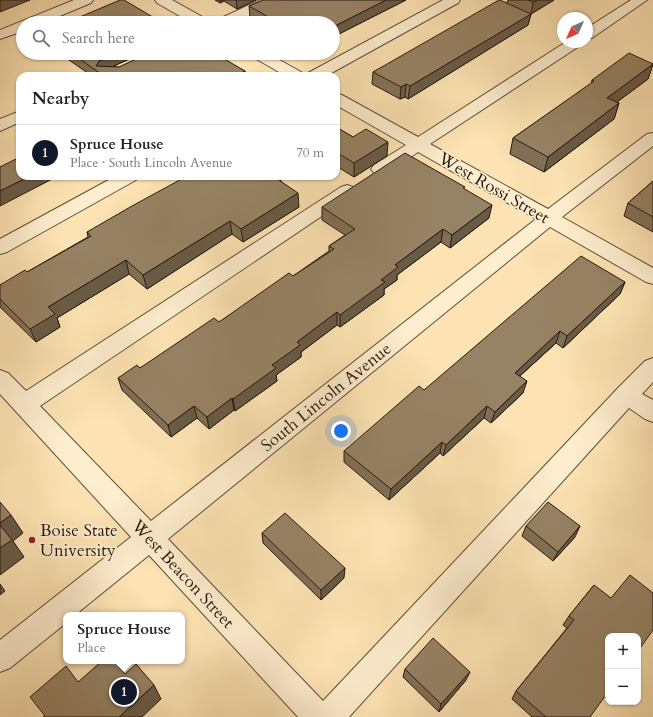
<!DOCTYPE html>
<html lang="en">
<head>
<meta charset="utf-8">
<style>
  body { margin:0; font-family:Cardo,serif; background:#f2f2f2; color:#222 }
  .controls { position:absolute; right:12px; bottom:12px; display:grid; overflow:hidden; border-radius:8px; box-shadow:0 1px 3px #0004 }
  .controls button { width:36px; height:36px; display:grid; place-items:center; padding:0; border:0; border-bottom:1px solid #e0e0e0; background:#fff; color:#222; font:20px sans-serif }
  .compass { position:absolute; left:557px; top:12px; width:36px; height:36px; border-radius:50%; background:#fff; box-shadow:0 1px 3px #0004; rotate:225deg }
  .you { position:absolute; left:341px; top:431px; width:14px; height:14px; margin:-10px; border:3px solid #fff; border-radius:50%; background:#1a73e8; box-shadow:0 0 0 6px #1a73e833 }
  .badge { display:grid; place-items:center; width:26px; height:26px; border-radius:50%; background:#111827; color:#fff; font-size:13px; font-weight:700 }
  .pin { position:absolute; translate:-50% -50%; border:2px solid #fff; box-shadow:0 1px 4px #0006 }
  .popup { position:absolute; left:63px; top:612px; width:122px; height:52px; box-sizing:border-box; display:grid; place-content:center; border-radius:8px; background:#fff; filter:drop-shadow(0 1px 3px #0005); font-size:13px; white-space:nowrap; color:#767676 }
  .popup b { font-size:15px; color:#222 }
  .popup::after { content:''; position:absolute; left:50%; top:100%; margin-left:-8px; border:8px solid transparent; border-top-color:#fff }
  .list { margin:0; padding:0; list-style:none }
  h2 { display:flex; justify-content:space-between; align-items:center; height:52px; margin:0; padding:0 16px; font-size:17px }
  h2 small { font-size:13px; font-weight:400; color:#767676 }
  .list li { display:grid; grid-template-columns:26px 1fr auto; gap:12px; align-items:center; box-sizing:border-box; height:56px; padding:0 16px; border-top:1px solid #e0e0e0 }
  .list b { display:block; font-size:15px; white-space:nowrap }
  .list p { margin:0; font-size:13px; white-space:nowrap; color:#767676 }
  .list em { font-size:13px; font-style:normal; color:#767676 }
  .icon { flex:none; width:22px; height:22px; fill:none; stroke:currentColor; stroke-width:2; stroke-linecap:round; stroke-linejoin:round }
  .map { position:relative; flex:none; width:653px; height:717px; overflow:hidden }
  .search { position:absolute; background:#fff; box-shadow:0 1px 3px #0004; left:16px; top:16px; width:324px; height:44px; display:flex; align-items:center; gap:10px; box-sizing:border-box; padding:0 14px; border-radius:22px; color:#767676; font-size:15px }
  .panel { position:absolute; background:#fff; box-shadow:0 1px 3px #0004; left:16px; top:72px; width:324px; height:108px; border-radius:12px }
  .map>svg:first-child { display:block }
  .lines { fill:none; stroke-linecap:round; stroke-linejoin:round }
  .minor-casing { stroke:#5c4c37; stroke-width:2 }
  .minor { fill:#feedce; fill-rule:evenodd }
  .wall { fill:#817056; stroke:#26190e }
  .shaded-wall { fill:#695b46; stroke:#26190e }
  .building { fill:#968264; stroke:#26190e }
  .poi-dot { fill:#8f2418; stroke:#feedce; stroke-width:1.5 }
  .labels { text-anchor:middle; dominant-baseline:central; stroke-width:3.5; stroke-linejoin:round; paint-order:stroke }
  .street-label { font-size:17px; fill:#26190e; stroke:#feedce }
  .poi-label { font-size:17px; fill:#26190e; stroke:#feedce; text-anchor:start }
</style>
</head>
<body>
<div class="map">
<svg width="653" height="717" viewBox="0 0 653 717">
  <rect width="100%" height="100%" fill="#fde3b3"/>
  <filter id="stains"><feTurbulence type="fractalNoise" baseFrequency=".005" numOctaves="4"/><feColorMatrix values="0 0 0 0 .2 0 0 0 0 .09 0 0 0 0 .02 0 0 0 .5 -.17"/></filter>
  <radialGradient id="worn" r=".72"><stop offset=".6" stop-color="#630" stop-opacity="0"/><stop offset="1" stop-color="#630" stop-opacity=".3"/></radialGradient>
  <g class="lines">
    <g class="minor-casing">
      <g id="minor">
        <polygon points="74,0 93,0 91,3 43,23 23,23 23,31 0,39 0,30"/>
        <polygon points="155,0 172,0 208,20 210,23 192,23 157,3"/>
        <polygon points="260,0 278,0 276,3 234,23 215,23 217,20"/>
        <polygon points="443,0 460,0 458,3 326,76 306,76 308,73"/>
        <polygon points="631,0 647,0 592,38 587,39 587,28"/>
        <path d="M566,42H583L581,45L430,144L548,209L647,134L653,133V146L562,217L653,268V284L646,282L550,227L168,539L323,701L618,388L645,361L653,358V382L642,394L653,400V422L645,419L629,408L349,717H298L149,555L75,615H66V623L10,668L0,672V640L131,537L0,394V370L8,373L26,391L341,187L347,185L353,187L356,191L353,195L40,406L151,521L536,219L418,152C406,160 389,177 374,173L371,169L374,165L406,145L336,105V93L342,95L418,137Z"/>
        <polygon points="248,53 267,53 303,73 305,76 286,76 251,56"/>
        <polygon points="20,111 20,122 0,131 0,119"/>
        <polygon points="116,176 139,176 136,180 7,252 0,254 0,239"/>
      </g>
    </g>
    <use href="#minor" class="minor"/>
  </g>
  <g class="wall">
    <polygon points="215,0 256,0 237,9 224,1 220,3"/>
    <polygon points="263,0 406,0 333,37 333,23 261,23 250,17 249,6"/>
    <polygon points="508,0 554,0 531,14 528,25 408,99 405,97 400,99 372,84 373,72 507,3"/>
    <polygon points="59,53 142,53 112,67 245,71 245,76 92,76"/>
    <polygon points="653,64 648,79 617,102 619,103 614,119 544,172 510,154 513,138 591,84 592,80"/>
    <polygon points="336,127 353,137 387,156 354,177 336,166"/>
    <polygon points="280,181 299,207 243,242 232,234 147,289 129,274 57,318 60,327 36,342 0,307 0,285 27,272 88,237 87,232"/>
    <polygon points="653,181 653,232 624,216 628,203"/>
    <polygon points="465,190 489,218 450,248 441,242 397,275 397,280 384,289 384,295 340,327 337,325 301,352 301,357 276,375 277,381 235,411 234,410 209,429 197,418 171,437 122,390 118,378 140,368 219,322 293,276 329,251 329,246 345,235 322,220 322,207"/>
    <polygon points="625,282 620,294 563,348 556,343 520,376 523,393 491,423 484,418 443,456 440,453 389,500 344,462 344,451 424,390"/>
    <polygon points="526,526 575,537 553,561 522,536"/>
    <polygon points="262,533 344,578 321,600 263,543"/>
    <polygon points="594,585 590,717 532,717 512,699 516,691 567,628 563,625 569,616"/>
    <polygon points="405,669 466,680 439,712 403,677"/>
  </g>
  <g class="shaded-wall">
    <polygon points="0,0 30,0 0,12"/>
    <polygon points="220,0 224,0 224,1 220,3"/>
    <polygon points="236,0 256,0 237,9"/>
    <polygon points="386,0 406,0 333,37 333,27"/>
    <polygon points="537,0 554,0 531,14 533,2"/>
    <polygon points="531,14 528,25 408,99 410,86"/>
    <polygon points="117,53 142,53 101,72 96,66 99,61"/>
    <polygon points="653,64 648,79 602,113 607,98"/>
    <polygon points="245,71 245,76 236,76"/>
    <polygon points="406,84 405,97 400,99 401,87"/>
    <polygon points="619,103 614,119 544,172 548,157"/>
    <polygon points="388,142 387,156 354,177 354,163"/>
    <polygon points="30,176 58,176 0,206 0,191"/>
    <polygon points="269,176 288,176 270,187"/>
    <polygon points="298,193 299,207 243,242 241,229"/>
    <polygon points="492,205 489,218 450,248 452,235"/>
    <polygon points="230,221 232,234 147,289 143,275"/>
    <polygon points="443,229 441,242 397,275 397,280 384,289 384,295 340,327 340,315 381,280 395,265"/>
    <polygon points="126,260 129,274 57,318 60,327 36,342 30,329 48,307"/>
    <polygon points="625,282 620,294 563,348 567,336"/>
    <polygon points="337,312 337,325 301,352 301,357 276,375 277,381 235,411 233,399 272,365 297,342"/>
    <polygon points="560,331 556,343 511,384 515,373"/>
    <polygon points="527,381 523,393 491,423 495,412"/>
    <polygon points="232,398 234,410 209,429 207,417"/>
    <polygon points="194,406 197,418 171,437 168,425"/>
    <polygon points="487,406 484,418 443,456 446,445"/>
    <polygon points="442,442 440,453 389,500 391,489"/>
    <polygon points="11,515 23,533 13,541 24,557 0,575 0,523"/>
    <polygon points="580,526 575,537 553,561 558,552"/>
    <polygon points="345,568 344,578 321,600 321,590"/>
    <polygon points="0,584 5,591 0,595"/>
    <polygon points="470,672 466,680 439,712 441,704"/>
    <polygon points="154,685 161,699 142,717 119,717"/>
  </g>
  <g class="building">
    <polygon points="120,0 124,0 163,23 69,23 68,22"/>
    <polygon points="263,0 386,0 333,27 333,23 279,23 249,6"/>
    <polygon points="499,0 500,0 531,14 410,86 406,84 401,87 373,72"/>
    <polygon points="528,0 537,0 533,2"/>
    <polygon points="71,53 117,53 99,61 96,66 119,67 149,53 214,53 245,71 236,76 104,76"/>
    <polygon points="629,53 653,64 607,98 619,103 548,157 513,138 594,81 592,80"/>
    <polygon points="336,127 353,137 366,129 388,142 354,163 336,152"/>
    <polygon points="405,153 465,187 463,188 492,205 452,235 443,229 395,265 398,267 381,280 385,282 340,315 337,312 297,342 300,345 272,365 276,368 233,399 232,398 207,417 194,406 168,425 118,378 137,365 140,368 214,318 219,322 289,273 293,276 334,249 329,246 355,229 322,207"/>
    <polygon points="20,157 20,176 30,176 0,191 0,167"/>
    <polygon points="187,176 273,176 298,193 241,229 230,221 143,275 126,260 48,307 55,314 30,329 0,299 0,285 25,270 27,272 91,236 87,232 132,206"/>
    <polygon points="653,181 653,217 628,203"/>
    <polygon points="581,256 625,282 567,336 560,331 515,373 527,381 495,412 487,406 446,445 442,442 391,489 344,451 419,386 424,390"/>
    <polygon points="0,502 11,515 0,523"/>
    <polygon points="548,502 580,526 558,552 526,526"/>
    <polygon points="285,513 345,568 321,590 262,533"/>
    <polygon points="0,525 12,540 0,548"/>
    <polygon points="630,575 653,593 653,630 638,651 638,636 608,636 608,692 590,717 546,717 516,691 574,620 569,616 594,585 611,598"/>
    <polygon points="433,638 470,672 441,704 405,669"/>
    <polygon points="102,661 114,661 125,674 136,664 154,685 119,717 43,717 45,716 30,697 66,666 78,682"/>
  </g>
  <circle class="poi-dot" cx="32" cy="540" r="4"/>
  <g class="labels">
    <g class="street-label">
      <text transform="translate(494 188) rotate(30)">West Rossi Street</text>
      <text transform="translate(326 397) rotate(-39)">South Lincoln Avenue</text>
      <text transform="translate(183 574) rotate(47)">West Beacon Street</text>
    </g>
    <g class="poi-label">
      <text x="40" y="530">Boise State<tspan x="40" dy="20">University</tspan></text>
    </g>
  </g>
  <rect width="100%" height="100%" filter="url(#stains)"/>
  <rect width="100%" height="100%" fill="url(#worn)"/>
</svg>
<div class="controls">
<button>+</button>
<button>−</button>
</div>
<svg class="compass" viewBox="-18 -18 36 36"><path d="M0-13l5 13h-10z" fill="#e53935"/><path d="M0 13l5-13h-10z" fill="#767676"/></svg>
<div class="you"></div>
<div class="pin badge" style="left:124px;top:692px">1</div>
<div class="popup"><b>Spruce House</b>Place</div>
<div class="search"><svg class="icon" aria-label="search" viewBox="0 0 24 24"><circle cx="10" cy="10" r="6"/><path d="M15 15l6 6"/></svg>Search here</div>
<section class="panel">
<h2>Nearby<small></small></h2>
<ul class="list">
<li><span class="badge">1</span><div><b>Spruce House</b><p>Place · South Lincoln Avenue</p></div><em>70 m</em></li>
</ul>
</section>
</div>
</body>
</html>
